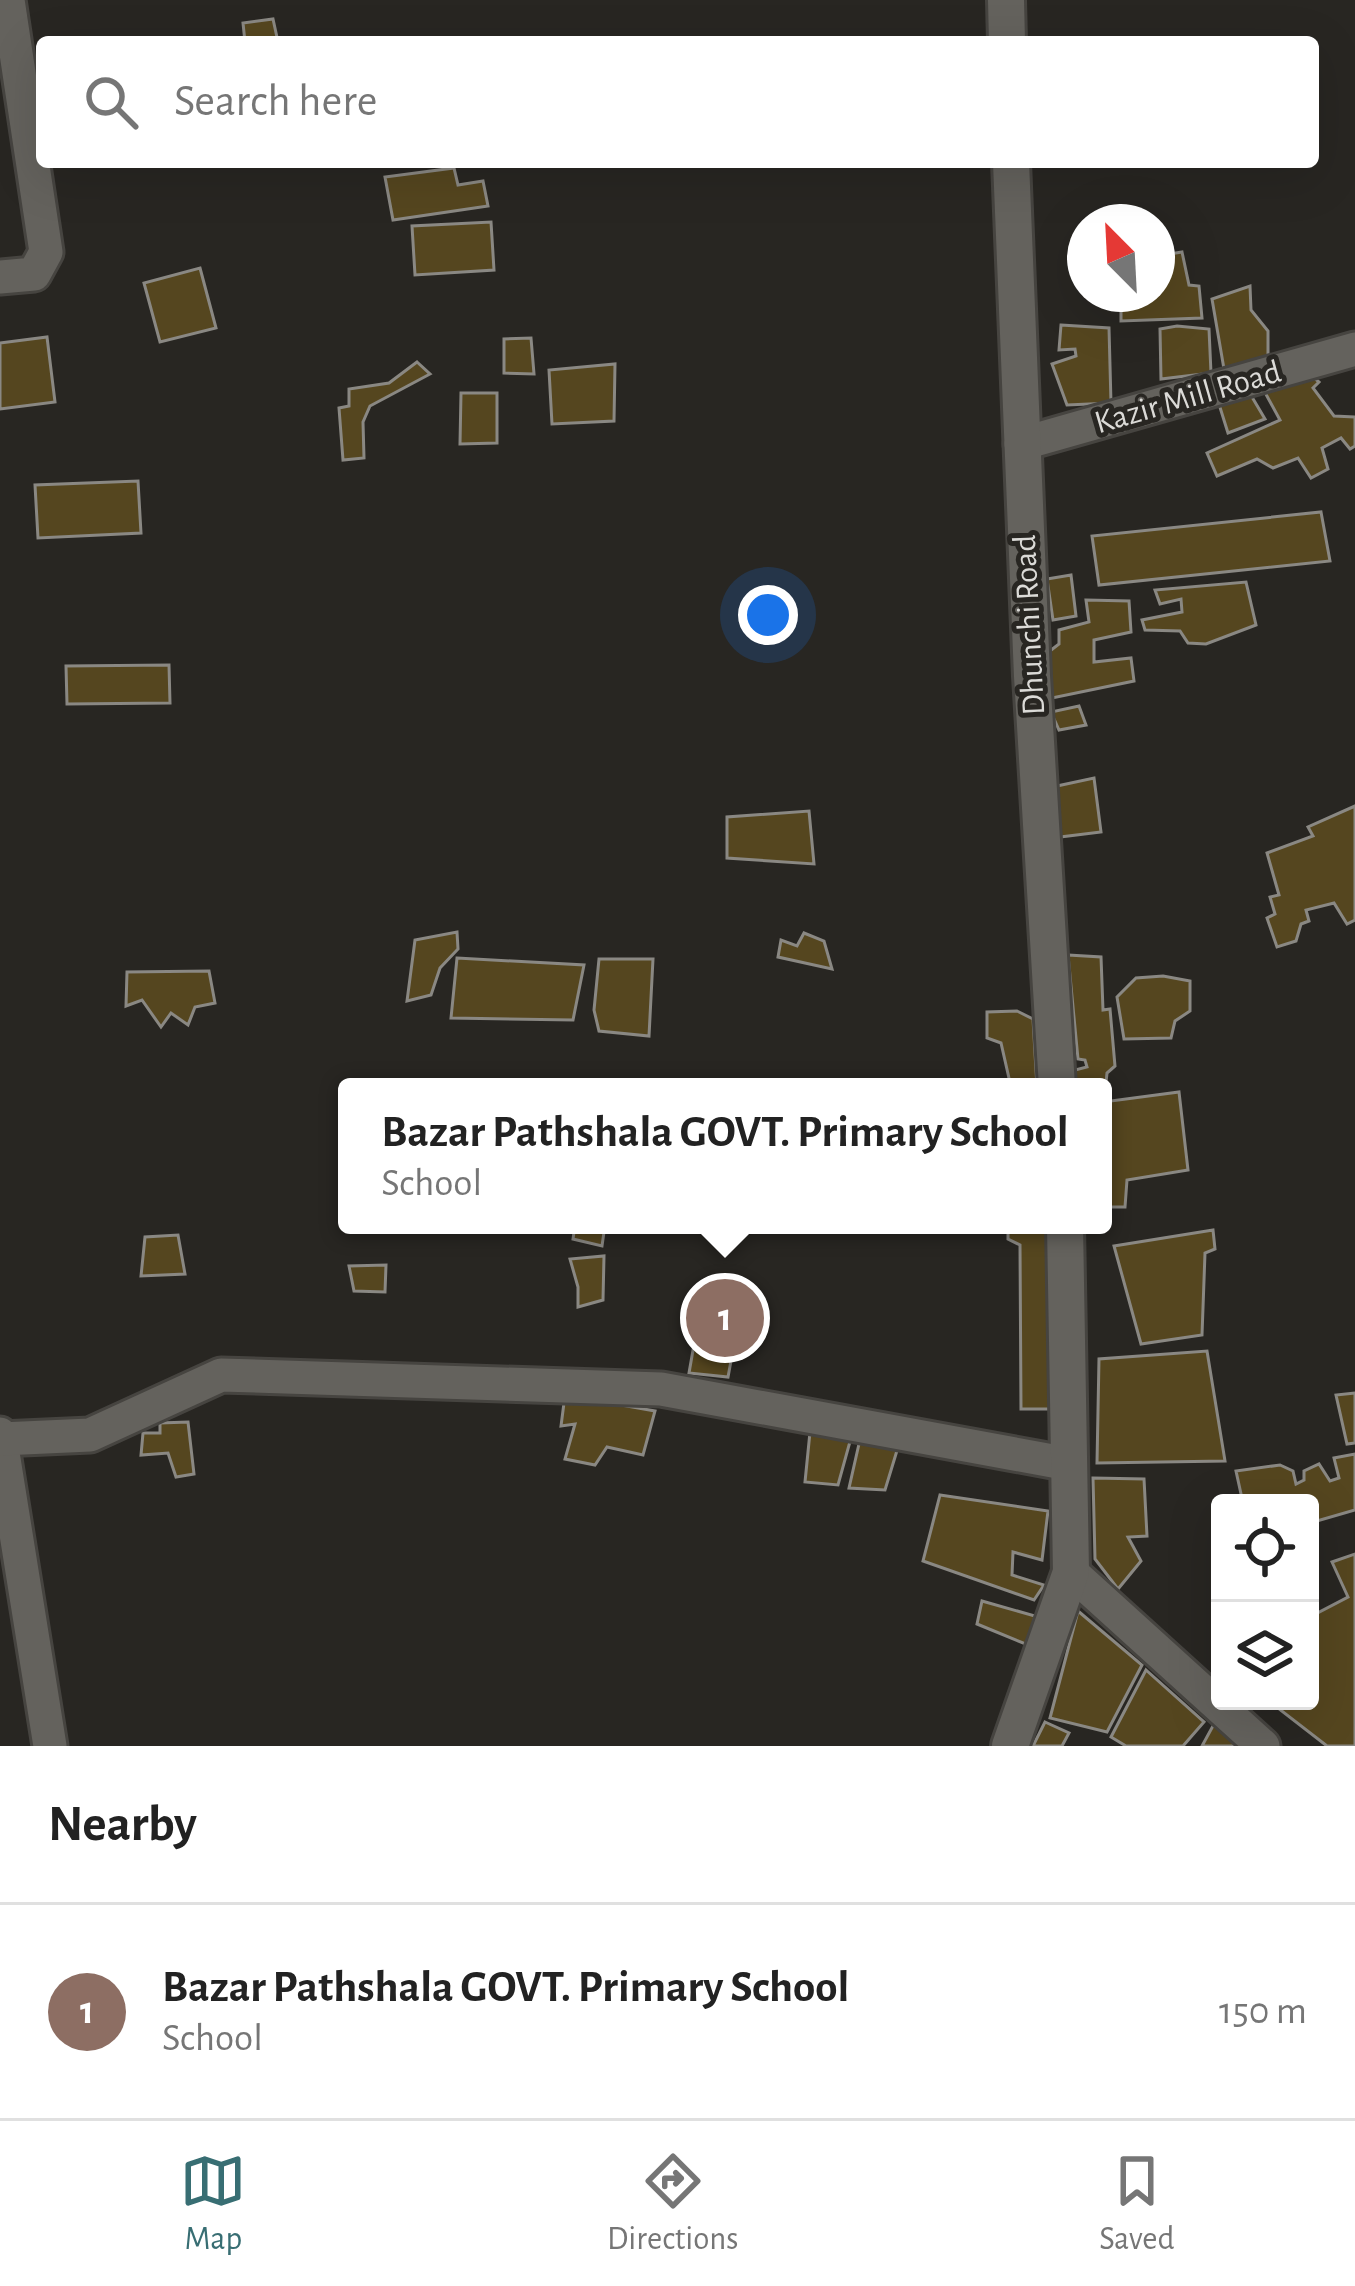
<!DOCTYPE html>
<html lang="en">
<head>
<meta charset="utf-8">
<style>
  body { margin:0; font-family:"Alegreya Sans",sans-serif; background:#f2f2f2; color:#222 }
  .controls { position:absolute; right:36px; bottom:36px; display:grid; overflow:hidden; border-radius:12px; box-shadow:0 12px 48px #0002 }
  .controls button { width:108px; height:108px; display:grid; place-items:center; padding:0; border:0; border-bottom:3px solid #e0e0e0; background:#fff; color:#222; font:60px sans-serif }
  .compass { position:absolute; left:1067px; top:204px; width:108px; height:108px; border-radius:50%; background:#fff; box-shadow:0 12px 48px #0002; rotate:336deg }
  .you { position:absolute; left:768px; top:615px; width:42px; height:42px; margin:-30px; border:9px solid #fff; border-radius:50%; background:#1a73e8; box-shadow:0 0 0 18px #1a73e833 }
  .badge { display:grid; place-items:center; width:78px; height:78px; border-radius:50%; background:#386e73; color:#fff; font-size:39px; font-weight:700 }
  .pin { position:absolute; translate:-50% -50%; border:6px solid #fff; box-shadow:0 3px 12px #0006 }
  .popup { position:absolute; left:338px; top:1078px; width:774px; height:156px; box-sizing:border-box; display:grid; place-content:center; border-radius:12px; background:#fff; filter:drop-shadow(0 3px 9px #0005); font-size:39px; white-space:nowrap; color:#767676 }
  .popup b { font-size:45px; color:#222 }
  .popup::after { content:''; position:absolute; left:50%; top:100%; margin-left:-24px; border:24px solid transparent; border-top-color:#fff }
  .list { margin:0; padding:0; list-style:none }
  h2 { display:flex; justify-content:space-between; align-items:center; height:156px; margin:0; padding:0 48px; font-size:51px }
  h2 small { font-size:39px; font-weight:400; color:#767676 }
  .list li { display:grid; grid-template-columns:78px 1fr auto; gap:36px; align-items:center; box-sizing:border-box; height:216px; padding:0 48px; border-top:3px solid #e0e0e0 }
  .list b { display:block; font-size:45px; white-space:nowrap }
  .list p { margin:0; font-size:39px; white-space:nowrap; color:#767676 }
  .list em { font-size:39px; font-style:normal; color:#767676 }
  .icon { flex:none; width:66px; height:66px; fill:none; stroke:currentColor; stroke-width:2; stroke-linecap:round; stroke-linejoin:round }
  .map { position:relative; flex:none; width:1355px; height:1746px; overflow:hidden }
  .search { position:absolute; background:#fff; box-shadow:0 12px 48px #0002; left:36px; right:36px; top:36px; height:132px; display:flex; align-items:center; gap:30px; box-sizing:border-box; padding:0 42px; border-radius:12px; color:#767676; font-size:45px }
  .sheet { height:372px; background:#fff }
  nav { display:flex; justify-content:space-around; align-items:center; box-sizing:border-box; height:168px; border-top:3px solid #e0e0e0; background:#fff; font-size:33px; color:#767676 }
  nav a { display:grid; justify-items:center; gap:6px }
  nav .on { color:#386e73 }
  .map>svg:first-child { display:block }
  .building { fill:#55461f; stroke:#8a8883; stroke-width:3 }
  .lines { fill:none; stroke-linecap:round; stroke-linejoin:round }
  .street-casing { stroke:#464440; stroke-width:39 }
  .secondary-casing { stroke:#464440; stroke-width:42 }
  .street { stroke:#64625d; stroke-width:33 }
  .secondary { stroke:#64625d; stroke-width:36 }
  .labels { text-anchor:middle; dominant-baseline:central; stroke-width:10; stroke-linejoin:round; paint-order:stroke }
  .street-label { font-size:33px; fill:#dbdad7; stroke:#282622 }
</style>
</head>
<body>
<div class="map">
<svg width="1355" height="1746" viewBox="0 0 1355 1746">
  <rect width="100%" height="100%" fill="#282622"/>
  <g class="building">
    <polygon points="273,19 278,42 245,42 243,23"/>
    <polygon points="454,168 458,185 483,181 488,206 393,220 385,177"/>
    <polygon points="491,222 494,270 415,275 412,226"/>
    <polygon points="1182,252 1189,285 1199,286 1202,318 1121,321 1121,294 1157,294 1157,256"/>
    <polygon points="200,268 216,328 160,342 144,283"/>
    <polygon points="1250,286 1251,310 1268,331 1268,356 1224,369 1212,299"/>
    <polygon points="1061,325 1109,328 1111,403 1067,405 1052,364 1076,356 1075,349 1059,350"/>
    <polygon points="1177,326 1209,329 1211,373 1161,379 1160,329"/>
    <polygon points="47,337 55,402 0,409 0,343"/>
    <polygon points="531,338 534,374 504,373 504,339"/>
    <polygon points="417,362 430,374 370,406 363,422 364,458 343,460 339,408 349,406 349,389 389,383"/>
    <polygon points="615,364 614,421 552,424 549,370"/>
    <polygon points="1311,375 1319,382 1313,388 1334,416 1355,417 1355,446 1350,449 1341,438 1322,448 1328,469 1311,478 1298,458 1273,468 1257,459 1217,476 1207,453 1280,420 1262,387"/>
    <polygon points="1249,392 1265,419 1228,433 1218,401"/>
    <polygon points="461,393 497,393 497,443 460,444"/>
    <polygon points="138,481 141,533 38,538 35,485"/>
    <polygon points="1321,512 1330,561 1099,585 1092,536"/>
    <polygon points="1071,575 1076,616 1053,620 1047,579"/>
    <polygon points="1246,582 1256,625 1206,644 1188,643 1180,631 1145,630 1142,620 1182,612 1181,599 1160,604 1155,590"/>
    <polygon points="1086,600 1129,601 1131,632 1094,640 1094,662 1131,658 1134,681 1052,698 1046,654 1059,644 1059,630 1089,622"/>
    <polygon points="169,665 170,703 67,704 66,666"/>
    <polygon points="1079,706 1086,725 1059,730 1051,712"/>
    <polygon points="1094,778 1101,832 1060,837 1057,786"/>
    <polygon points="1355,806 1355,920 1347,924 1334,903 1306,910 1309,921 1301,924 1296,941 1277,947 1267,918 1275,914 1270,897 1279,895 1267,853 1313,836 1308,827"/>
    <polygon points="809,811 814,864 727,858 727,817"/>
    <polygon points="457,932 458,949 440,968 431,995 407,1001 415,940"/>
    <polygon points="804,933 824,941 832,969 778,957 781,940 797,946"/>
    <polygon points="1068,955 1101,957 1103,1010 1110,1009 1115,1066 1107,1073 1105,1092 1103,1087 1076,1087 1071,1071 1087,1067 1085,1060 1078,1059"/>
    <polygon points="457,958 584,965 573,1020 451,1018"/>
    <polygon points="599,959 653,959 649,1036 599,1031 594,1010"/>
    <polygon points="209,971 215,1003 195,1007 188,1025 171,1013 161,1027 142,1000 126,1006 127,972"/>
    <polygon points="1163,976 1190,981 1190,1011 1175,1021 1171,1038 1124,1039 1117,997 1136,978"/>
    <polygon points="1017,1011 1033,1019 1037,1087 1011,1087 1001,1043 987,1038 987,1012"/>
    <polygon points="1179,1092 1188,1170 1127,1180 1125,1207 1103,1207 1103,1102"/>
    <polygon points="575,1225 605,1225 602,1246 573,1239"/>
    <polygon points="1008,1225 1049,1225 1052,1409 1021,1409 1020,1245 1008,1239"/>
    <polygon points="1213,1230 1215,1249 1205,1253 1202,1335 1141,1344 1114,1246"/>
    <polygon points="178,1235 185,1274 141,1276 145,1237"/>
    <polygon points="604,1256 603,1300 578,1307 578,1287 570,1259"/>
    <polygon points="386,1265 385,1292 354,1291 349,1266"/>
    <polygon points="745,1285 728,1377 689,1373 704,1288"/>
    <polygon points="1207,1351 1225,1461 1097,1463 1099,1359"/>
    <polygon points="1355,1393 1355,1443 1347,1444 1336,1395"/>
    <polygon points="565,1395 655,1411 643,1455 607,1447 595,1465 565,1459 575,1424 561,1426"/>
    <polygon points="188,1422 194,1474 176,1477 168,1453 141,1455 143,1433 160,1433 160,1423"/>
    <polygon points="810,1432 851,1438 838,1485 805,1482"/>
    <polygon points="861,1435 899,1444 885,1490 849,1488"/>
    <polygon points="1355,1454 1355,1510 1310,1523 1310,1503 1243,1503 1236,1471 1280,1465 1293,1471 1296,1484 1304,1480 1304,1471 1319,1464 1330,1481 1339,1478 1334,1458"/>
    <polygon points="1093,1478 1144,1479 1147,1536 1128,1537 1141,1561 1118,1589 1095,1559"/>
    <polygon points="940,1495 1048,1511 1042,1560 1013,1552 1012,1575 1044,1585 1034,1600 923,1561"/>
    <polygon points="1355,1554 1355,1746 1327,1746 1269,1701 1310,1701 1310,1617 1348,1597 1332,1562"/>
    <polygon points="982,1601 1035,1616 1028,1645 977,1624"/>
    <polygon points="1078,1611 1142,1665 1107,1732 1050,1718"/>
    <polygon points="1146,1670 1204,1722 1183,1746 1126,1746 1111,1737"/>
    <polygon points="1045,1722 1069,1733 1062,1746 1033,1746"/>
    <polygon points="1214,1724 1251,1746 1202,1746"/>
  </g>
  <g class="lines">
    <g class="street-casing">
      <g id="street">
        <polyline points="0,277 34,274 46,252 8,0"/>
        <polyline points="1021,444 1355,349"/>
        <polyline points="0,1434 50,1746"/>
        <polyline points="1,1439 90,1435 221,1375 661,1389 1069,1464"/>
        <polyline points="1071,1572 1263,1746"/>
      </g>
    </g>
    <g class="secondary-casing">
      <g id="secondary">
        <polyline points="1006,0 1007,42"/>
        <polyline points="1011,162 1032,676 1057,1087"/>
        <polyline points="1010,1746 1071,1572 1065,1225"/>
      </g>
    </g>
    <use href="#street" class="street"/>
    <use href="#secondary" class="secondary"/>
  </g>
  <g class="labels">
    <g class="street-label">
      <text transform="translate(1188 398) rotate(-16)">Kazir Mill Road</text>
      <text transform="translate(1030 625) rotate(-93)">Dhunchi Road</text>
    </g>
  </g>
</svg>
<div class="controls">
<button><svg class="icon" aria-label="locate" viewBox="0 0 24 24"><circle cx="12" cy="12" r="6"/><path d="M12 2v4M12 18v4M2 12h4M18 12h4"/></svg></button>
<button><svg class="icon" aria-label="layers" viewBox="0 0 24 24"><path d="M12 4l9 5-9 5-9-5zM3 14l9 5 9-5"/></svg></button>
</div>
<svg class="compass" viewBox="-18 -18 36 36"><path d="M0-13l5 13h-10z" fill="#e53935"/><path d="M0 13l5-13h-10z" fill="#767676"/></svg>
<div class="you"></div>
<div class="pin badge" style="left:725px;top:1318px;background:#8d6e63">1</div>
<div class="popup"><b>Bazar Pathshala GOVT. Primary School</b>School</div>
<div class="search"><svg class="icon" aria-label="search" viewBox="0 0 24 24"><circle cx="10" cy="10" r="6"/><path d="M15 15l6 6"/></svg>Search here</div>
</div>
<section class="sheet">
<h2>Nearby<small></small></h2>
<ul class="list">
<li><span class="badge" style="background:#8d6e63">1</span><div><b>Bazar Pathshala GOVT. Primary School</b><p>School</p></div><em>150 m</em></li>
</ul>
</section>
<nav>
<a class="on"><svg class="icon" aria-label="map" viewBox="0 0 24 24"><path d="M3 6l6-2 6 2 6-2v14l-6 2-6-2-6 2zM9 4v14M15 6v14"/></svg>Map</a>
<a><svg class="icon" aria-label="directions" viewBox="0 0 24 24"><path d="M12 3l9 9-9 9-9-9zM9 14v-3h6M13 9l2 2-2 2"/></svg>Directions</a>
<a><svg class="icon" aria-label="saved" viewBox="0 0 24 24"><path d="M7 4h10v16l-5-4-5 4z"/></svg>Saved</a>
</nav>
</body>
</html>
